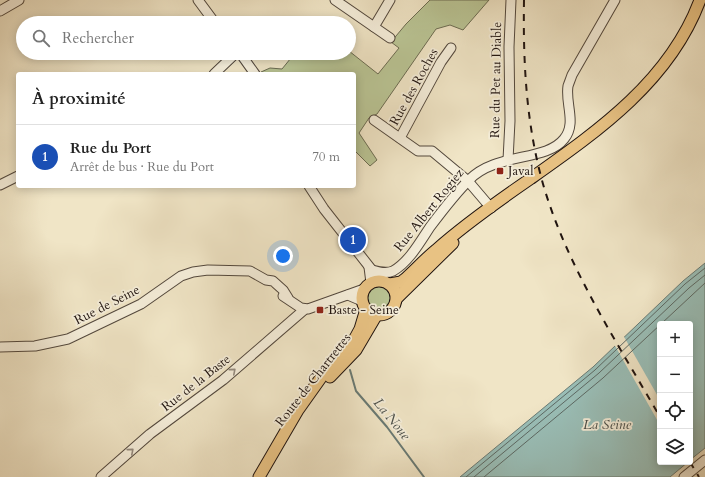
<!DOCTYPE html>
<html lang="fr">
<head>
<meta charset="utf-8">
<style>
  body { margin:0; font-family:Cardo,serif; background:#f2f2f2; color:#222 }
  .controls { position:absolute; right:12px; bottom:12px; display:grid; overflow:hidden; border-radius:4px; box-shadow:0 2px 10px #0003 }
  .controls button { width:36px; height:36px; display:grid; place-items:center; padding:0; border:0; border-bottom:1px solid #e0e0e0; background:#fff; color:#222; font:20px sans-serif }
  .you { position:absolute; left:283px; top:256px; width:14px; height:14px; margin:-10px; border:3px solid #fff; border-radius:50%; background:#1a73e8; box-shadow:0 0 0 6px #1a73e833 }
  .badge { display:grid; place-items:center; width:26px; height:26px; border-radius:50%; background:#111827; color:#fff; font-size:13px; font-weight:700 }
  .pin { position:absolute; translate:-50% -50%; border:2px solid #fff; box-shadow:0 1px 4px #0006 }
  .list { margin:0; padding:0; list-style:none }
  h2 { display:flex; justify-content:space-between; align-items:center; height:52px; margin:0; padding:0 16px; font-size:17px }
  h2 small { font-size:13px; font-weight:400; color:#767676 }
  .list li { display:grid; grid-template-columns:26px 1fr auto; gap:12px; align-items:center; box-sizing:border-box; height:64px; padding:0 16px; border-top:1px solid #e0e0e0 }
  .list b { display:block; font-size:15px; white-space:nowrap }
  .list p { margin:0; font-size:13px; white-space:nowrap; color:#767676 }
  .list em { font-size:13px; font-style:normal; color:#767676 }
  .icon { flex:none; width:22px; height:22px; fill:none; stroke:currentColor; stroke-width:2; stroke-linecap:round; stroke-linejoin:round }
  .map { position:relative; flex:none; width:705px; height:477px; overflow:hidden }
  .search { position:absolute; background:#fff; box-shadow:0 2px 10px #0003; left:16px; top:16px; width:340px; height:44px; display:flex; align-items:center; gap:10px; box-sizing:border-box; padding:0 14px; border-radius:22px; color:#767676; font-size:15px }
  .panel { position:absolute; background:#fff; box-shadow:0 2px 10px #0003; left:16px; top:72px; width:340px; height:116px; border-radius:4px }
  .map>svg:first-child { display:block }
  .green { fill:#bac595; stroke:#6c6c52 }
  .water { fill:#9abfb8; stroke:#697a74 }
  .pier { fill:#f0e5c6 }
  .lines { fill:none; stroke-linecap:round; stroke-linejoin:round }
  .shore { stroke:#5c6964; stroke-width:1 }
  .stream { stroke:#697a74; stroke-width:2 }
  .minor-casing { stroke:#53483d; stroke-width:11 }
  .major-casing { stroke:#1f130f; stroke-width:13 }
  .minor { stroke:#f5eeda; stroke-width:9 }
  .major { stroke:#e8c283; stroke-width:11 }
  .rail { stroke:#1f130f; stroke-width:2; stroke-dasharray:7 7; stroke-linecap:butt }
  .oneway { stroke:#958b7f }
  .poi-dot { fill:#8f2418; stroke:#f5eeda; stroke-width:1.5 }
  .labels { text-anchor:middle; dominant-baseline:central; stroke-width:3.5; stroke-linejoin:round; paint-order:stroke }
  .street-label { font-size:13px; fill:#1f130f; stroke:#f5eeda }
  .poi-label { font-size:13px; fill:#1f130f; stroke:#f5eeda; text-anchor:start }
  .water-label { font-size:14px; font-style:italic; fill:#4a4f4a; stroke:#f5eeda }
</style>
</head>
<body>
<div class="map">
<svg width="705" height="477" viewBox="0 0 705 477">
  <rect width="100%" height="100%" fill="#f0e5c6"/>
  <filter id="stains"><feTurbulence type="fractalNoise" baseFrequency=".005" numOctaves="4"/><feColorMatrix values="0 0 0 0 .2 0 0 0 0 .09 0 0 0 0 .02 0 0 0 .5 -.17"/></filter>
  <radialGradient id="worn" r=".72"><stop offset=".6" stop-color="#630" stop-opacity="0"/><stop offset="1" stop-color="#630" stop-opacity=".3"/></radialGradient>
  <g class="green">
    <polygon points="430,0 489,0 463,30 450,25 436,29 377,114 369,118 359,133 377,160 370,166 354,150 354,74 262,74 261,72 270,68 282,69 295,53 349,53 349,51 378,74 399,48 391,42 406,24"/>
    <circle cx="379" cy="299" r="13"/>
  </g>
  <polygon class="water" points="705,263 705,448 690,460 690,324 660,324 660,462 688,462 670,477 460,477 593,367 683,281"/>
  <polygon class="pier" points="623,335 660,400 660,425 614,344"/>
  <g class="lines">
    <g class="shore">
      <polyline points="466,477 595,370 685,284 705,268"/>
      <polyline points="474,477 599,373 689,288 705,275"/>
      <polyline points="484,477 603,378 705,283"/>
    </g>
    <polyline class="stream" points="350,370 356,391 387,427 424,477"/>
    <g class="minor-casing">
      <g id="minor">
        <polyline points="198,0 215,23"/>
        <polyline points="335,0 390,38"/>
        <polyline points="0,11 19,0"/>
        <polyline points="374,27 390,0"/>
        <polyline points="240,53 255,74"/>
        <polyline points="214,74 236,53"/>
        <polyline points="374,120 418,151 432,151 468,181 491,208"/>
        <polyline points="400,138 441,62 451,48"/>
        <polyline points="508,160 510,121 509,47 511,0"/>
        <polyline points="0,185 18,176"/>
        <polyline points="309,186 324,209 375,274 386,282"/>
        <polyline points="369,267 371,283"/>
        <path d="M372,270C379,272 386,274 393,271C409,262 420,242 430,227C442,211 454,195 469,180C496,152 546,162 564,139C577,123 565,104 568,86C569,83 571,78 572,75L615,0"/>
        <polyline points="348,295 362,301"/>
        <polyline points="283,296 301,308 308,309 364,289"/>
        <polyline points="0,347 35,346 68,339 141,304 181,276 193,272 208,270 250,271 266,280 273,281 283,290 288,298"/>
        <polyline points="101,477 150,434 223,380 305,309"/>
        <polyline points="684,477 705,460"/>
      </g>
    </g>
    <g class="major-casing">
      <g id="major">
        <circle cx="379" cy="298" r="17"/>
        <path d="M390,284L401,282L405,279C416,269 425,259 436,250C465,224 498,201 530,179C598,131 670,81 700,0"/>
        <polyline points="397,298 453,243"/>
        <polyline points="330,377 356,350 376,316"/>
        <polyline points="259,477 298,410 325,372 354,340 360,329 366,309"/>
      </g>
    </g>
    <use href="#minor" class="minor"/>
    <use href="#major" class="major"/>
    <g class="rail">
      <path d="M524,0C523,62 526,123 543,184C567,267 617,342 660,417"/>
      <polyline points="690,462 699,477"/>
    </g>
  </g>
  <defs><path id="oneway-chevron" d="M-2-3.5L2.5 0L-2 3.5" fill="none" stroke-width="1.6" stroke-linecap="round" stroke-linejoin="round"/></defs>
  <g class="oneway">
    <use href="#oneway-chevron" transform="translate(233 371) rotate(-41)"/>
    <use href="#oneway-chevron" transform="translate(131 451) rotate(-41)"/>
  </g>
  <g class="poi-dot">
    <rect x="496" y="167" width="8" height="8" rx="2"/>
    <rect x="316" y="306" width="8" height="8" rx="2"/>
  </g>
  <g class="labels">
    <g class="street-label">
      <text transform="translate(496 80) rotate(-89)">Rue du Pet au Diable</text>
      <text transform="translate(414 87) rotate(-61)">Rue des Roches</text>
      <text transform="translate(429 210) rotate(-51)">Rue Albert Rogiez</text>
      <text transform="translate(107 305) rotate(-27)">Rue de Seine</text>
      <text transform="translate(313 380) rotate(-52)">Route de Chartrettes</text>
      <text transform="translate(196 383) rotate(-38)">Rue de la Baste</text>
    </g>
    <g class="poi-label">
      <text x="508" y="171">Javal</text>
      <text x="328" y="310">Baste - Seine</text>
    </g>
    <g class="water-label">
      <text transform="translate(392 419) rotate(51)">La Noue</text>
      <text x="607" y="424">La Seine</text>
    </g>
  </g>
  <rect width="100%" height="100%" filter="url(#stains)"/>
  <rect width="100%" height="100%" fill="url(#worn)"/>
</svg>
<div class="controls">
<button>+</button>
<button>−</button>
<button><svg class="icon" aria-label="locate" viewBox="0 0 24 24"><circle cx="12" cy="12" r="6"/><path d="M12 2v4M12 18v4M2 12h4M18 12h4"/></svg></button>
<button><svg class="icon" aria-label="layers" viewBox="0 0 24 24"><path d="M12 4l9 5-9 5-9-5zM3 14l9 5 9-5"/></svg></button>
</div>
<div class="you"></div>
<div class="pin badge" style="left:353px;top:240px;background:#1a4fb4">1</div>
<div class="search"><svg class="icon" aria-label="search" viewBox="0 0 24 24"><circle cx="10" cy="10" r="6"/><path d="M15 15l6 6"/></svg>Rechercher</div>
<section class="panel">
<h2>À proximité<small></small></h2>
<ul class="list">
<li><span class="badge" style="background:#1a4fb4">1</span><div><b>Rue du Port</b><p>Arrêt de bus · Rue du Port</p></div><em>70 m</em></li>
</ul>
</section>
</div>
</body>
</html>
